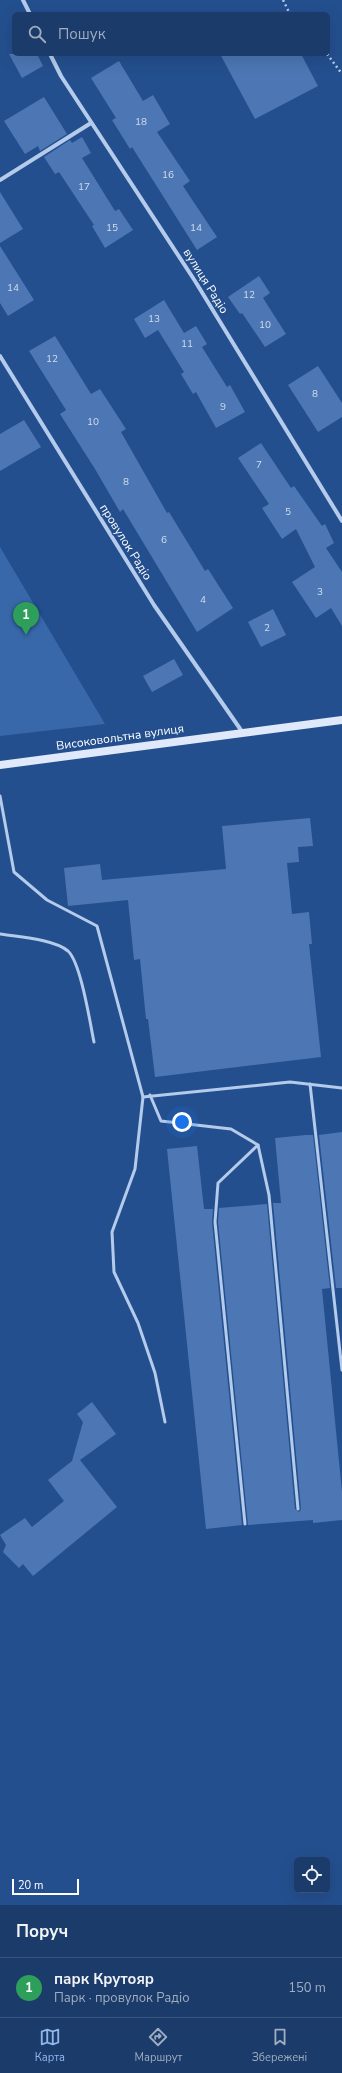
<!DOCTYPE html>
<html lang="uk">
<head>
<meta charset="utf-8">
<style>
  body { margin:0; font-family:"Nunito Sans",sans-serif; background:#244270; color:#f1f3f6 }
  .controls { position:absolute; right:12px; bottom:12px; display:grid; overflow:hidden; border-radius:6px; box-shadow:0 4px 16px #0002 }
  .controls button { width:36px; height:36px; display:grid; place-items:center; padding:0; border:0; border-bottom:1px solid #39557e; background:#1b3b6a; color:#f1f3f6; font:20px sans-serif }
  .scale { position:absolute; left:12px; bottom:10px; width:67px; box-sizing:border-box; padding-left:4px; border:2px solid #fff; border-top:0; font-size:11px; line-height:14px; white-space:nowrap; color:#fff; -webkit-text-stroke:3px #244f8e; paint-order:stroke }
  .you { position:absolute; left:182px; top:1122px; width:14px; height:14px; margin:-10px; border:3px solid #fff; border-radius:50%; background:#1a73e8; box-shadow:0 0 0 6px #1a73e833 }
  .badge { display:grid; place-items:center; width:26px; height:26px; border-radius:50%; background:#90b9f0; color:#fff; font-size:13px; font-weight:700 }
  .pin { position:absolute; translate:-50% -33px; filter:drop-shadow(0 1px 2px #0008) }
  .pin::after { content:''; position:absolute; top:21px; width:14px; height:12px; background:inherit; clip-path:polygon(0 0,100% 0,50% 100%) }
  .list { margin:0; padding:0; list-style:none }
  h2 { display:flex; justify-content:space-between; align-items:center; height:52px; margin:0; padding:0 16px; font-size:17px }
  h2 small { font-size:13px; font-weight:400; color:#a0adc1 }
  .list li { display:grid; grid-template-columns:26px 1fr auto; gap:12px; align-items:center; box-sizing:border-box; height:60px; padding:0 16px; border-top:1px solid #39557e }
  .list b { display:block; font-size:15px; white-space:nowrap }
  .list p { margin:0; font-size:13px; white-space:nowrap; color:#a0adc1 }
  .list em { font-size:13px; font-style:normal; color:#a0adc1 }
  .icon { flex:none; width:22px; height:22px; fill:none; stroke:currentColor; stroke-width:2; stroke-linecap:round; stroke-linejoin:round }
  .map { position:relative; flex:none; width:342px; height:1905px; overflow:hidden }
  .search { position:absolute; background:#1b3b6a; box-shadow:0 4px 16px #0002; left:12px; right:12px; top:12px; height:44px; display:flex; align-items:center; gap:10px; box-sizing:border-box; padding:0 14px; border-radius:6px; color:#a0adc1; font-size:15px }
  .sheet { height:112px; background:#1b3b6a }
  nav { display:flex; justify-content:space-around; align-items:center; box-sizing:border-box; height:56px; border-top:1px solid #39557e; background:#1b3b6a; font-size:11px; color:#a0adc1 }
  nav a { display:grid; justify-items:center; gap:2px }
  nav .on { color:#90b9f0 }
  .map>svg:first-child { display:block }
  .green { fill:#3868aa }
  .building { fill:#4c77b4 }
  .lines { fill:none; stroke-linecap:round; stroke-linejoin:round }
  .path { stroke:#b4cbeb; stroke-width:2.5; stroke-dasharray:2 3; stroke-linecap:butt }
  .lane { stroke:#b4cbeb; stroke-width:3 }
  .street { stroke:#b4cbeb; stroke-width:4 }
  .secondary { stroke:#dfe9f9; stroke-width:8 }
  .labels { text-anchor:middle; dominant-baseline:central; stroke-width:3; stroke-linejoin:round; paint-order:stroke }
  .number-label { font-size:10px; fill:#d2ddec }
  .street-label { font-size:12px; fill:#fff; stroke:#244f8e }
</style>
</head>
<body>
<div class="map">
<svg width="342" height="1905" viewBox="0 0 342 1905">
  <rect width="100%" height="100%" fill="#244f8e"/>
  <polygon class="green" points="0,547 105,724 0,736"/>
  <g class="building">
    <polygon points="9,54 37,54 43,66 22,78"/>
    <polygon points="220,54 301,54 318,86 255,119"/>
    <polygon points="119,61 143,101 153,95 170,124 157,132 190,181 183,186 217,237 197,250 132,147 130,149 112,120 116,118 91,78"/>
    <polygon points="44,97 67,134 40,151 38,146 25,154 4,121"/>
    <polygon points="82,137 91,153 82,158 115,211 119,209 133,230 105,248 92,226 94,225 59,172 55,174 44,157 70,140 72,143"/>
    <polygon points="0,192 23,229 0,243"/>
    <polygon points="0,246 34,300 8,316 0,303"/>
    <polygon points="259,276 270,293 263,298 286,334 265,347 242,313 240,314 228,297"/>
    <polygon points="164,300 184,333 196,326 207,344 202,347 227,387 230,385 245,412 216,428 196,392 193,394 181,374 184,372 158,330 145,338 134,319"/>
    <polygon points="55,336 91,394 100,389 126,429 121,432 167,513 169,512 205,571 208,569 233,608 197,632 123,509 120,512 95,469 60,414 66,410 29,351"/>
    <polygon points="318,366 342,403 342,417 318,432 288,385"/>
    <polygon points="24,420 41,447 0,471 0,434"/>
    <polygon points="261,443 291,488 294,486 322,526 325,524 334,543 326,548 342,572 342,626 331,608 316,618 292,582 315,567 296,529 282,539 262,508 269,504 238,458"/>
    <polygon points="273,609 286,635 261,647 248,622"/>
    <polygon points="174,659 183,675 152,692 143,676"/>
    <polygon points="310,818 313,846 298,847 299,862 287,863 292,914 309,912 312,944 309,944 321,1057 155,1077 148,1019 146,1019 140,959 134,960 128,900 68,906 64,868 100,864 102,880 226,869 222,826"/>
    <polygon points="342,1132 342,1288 336,1288 319,1135"/>
    <polygon points="306,1135 313,1135 330,1288 322,1289 342,1492 342,1520 313,1523 313,1520 248,1525 218,1222 219,1208 267,1204 295,1509 299,1512 301,1509 273,1203 281,1203 275,1138"/>
    <polygon points="197,1146 204,1209 213,1209 212,1222 242,1525 206,1529 167,1149"/>
    <polygon points="92,1402 116,1434 80,1460 117,1507 33,1576 23,1564 19,1568 3,1552 6,1545 0,1535 25,1518 32,1527 64,1501 48,1480 72,1461 83,1422 77,1414"/>
  </g>
  <g class="lines">
    <g class="path">
      <polyline points="283,0 290,14"/>
      <polyline points="327,54 342,74"/>
    </g>
    <g class="lane">
      <polyline points="0,796 14,872 47,900 97,926 143,1097 290,1082 342,1088"/>
      <path d="M0,934C18,937 54,939 68,951C81,963 90,1023 94,1042"/>
      <polyline points="310,1084 342,1370"/>
      <polyline points="150,1095 161,1121 231,1129 258,1145 269,1195 298,1509"/>
      <polyline points="143,1097 135,1169 112,1232 114,1272 138,1323 155,1373 165,1422"/>
      <polyline points="245,1524 215,1222 218,1183 258,1145"/>
    </g>
    <g class="street">
      <polyline points="23,0 30,14"/>
      <polyline points="50,54 61,76 195,281 342,521"/>
      <polyline points="0,180 91,123"/>
      <polyline points="0,356 154,605 243,733"/>
    </g>
    <polyline class="secondary" points="0,765 342,720"/>
  </g>
  <g class="labels">
    <g class="number-label">
      <text x="141" y="122">18</text>
      <text x="168" y="175">16</text>
      <text x="84" y="187">17</text>
      <text x="112" y="228">15</text>
      <text x="196" y="228">14</text>
      <text x="13" y="288">14</text>
      <text x="249" y="295">12</text>
      <text x="154" y="319">13</text>
      <text x="265" y="325">10</text>
      <text x="187" y="344">11</text>
      <text x="52" y="359">12</text>
      <text x="315" y="394">8</text>
      <text x="223" y="407">9</text>
      <text x="93" y="422">10</text>
      <text x="259" y="465">7</text>
      <text x="126" y="482">8</text>
      <text x="288" y="512">5</text>
      <text x="164" y="540">6</text>
      <text x="320" y="592">3</text>
      <text x="203" y="600">4</text>
      <text x="267" y="628">2</text>
    </g>
    <g class="street-label">
      <text transform="translate(206 281) rotate(58)">вулиця Радіо</text>
      <text transform="translate(126 542) rotate(58)">провулок Радіо</text>
      <text transform="translate(120 737) rotate(-8)">Високовольтна вулиця</text>
    </g>
  </g>
</svg>
<div class="controls">
<button><svg class="icon" aria-label="locate" viewBox="0 0 24 24"><circle cx="12" cy="12" r="6"/><path d="M12 2v4M12 18v4M2 12h4M18 12h4"/></svg></button>
</div>
<div class="scale">20 m</div>
<div class="you"></div>
<div class="pin badge" style="left:26px;top:635px;background:#2e9e5b">1</div>
<div class="search"><svg class="icon" aria-label="search" viewBox="0 0 24 24"><circle cx="10" cy="10" r="6"/><path d="M15 15l6 6"/></svg>Пошук</div>
</div>
<section class="sheet">
<h2>Поруч<small></small></h2>
<ul class="list">
<li><span class="badge" style="background:#2e9e5b">1</span><div><b>парк Крутояр</b><p>Парк · провулок Радіо</p></div><em>150 m</em></li>
</ul>
</section>
<nav>
<a class="on"><svg class="icon" aria-label="map" viewBox="0 0 24 24"><path d="M3 6l6-2 6 2 6-2v14l-6 2-6-2-6 2zM9 4v14M15 6v14"/></svg>Карта</a>
<a><svg class="icon" aria-label="directions" viewBox="0 0 24 24"><path d="M12 3l9 9-9 9-9-9zM9 14v-3h6M13 9l2 2-2 2"/></svg>Маршрут</a>
<a><svg class="icon" aria-label="saved" viewBox="0 0 24 24"><path d="M7 4h10v16l-5-4-5 4z"/></svg>Збережені</a>
</nav>
</body>
</html>
